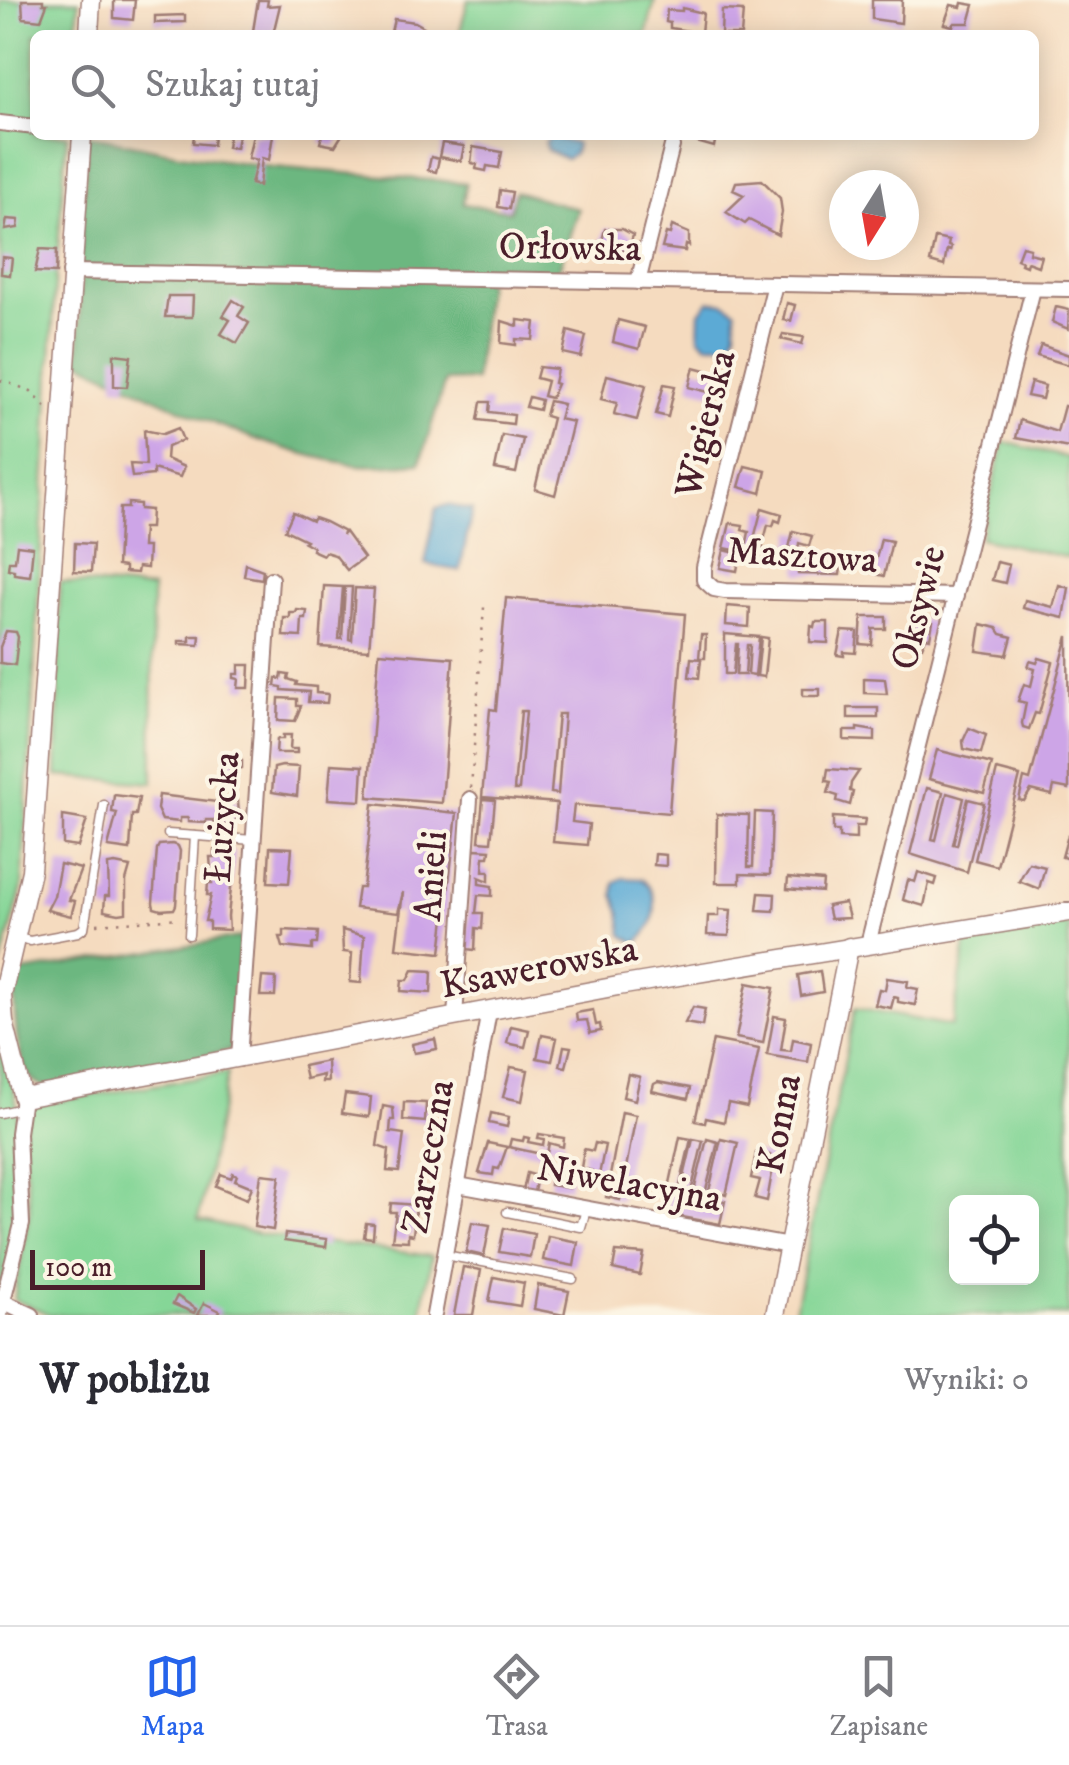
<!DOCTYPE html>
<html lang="pl">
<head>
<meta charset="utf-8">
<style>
  body { margin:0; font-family:"IM FELL DW Pica",serif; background:#f7f7f7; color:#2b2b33 }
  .controls { position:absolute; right:30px; bottom:30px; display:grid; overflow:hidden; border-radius:15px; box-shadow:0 5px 25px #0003 }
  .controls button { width:90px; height:90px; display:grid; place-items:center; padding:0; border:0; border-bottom:2px solid #e1e1e2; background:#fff; color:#2b2b33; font:50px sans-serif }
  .compass { position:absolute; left:829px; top:170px; width:90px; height:90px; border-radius:50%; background:#fff; box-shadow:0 5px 25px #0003; rotate:191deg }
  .scale { position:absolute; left:30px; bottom:25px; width:175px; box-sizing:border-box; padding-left:10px; border:5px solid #4a1f2b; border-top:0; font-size:28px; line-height:35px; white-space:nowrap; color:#4a1f2b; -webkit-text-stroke:8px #fcf5e5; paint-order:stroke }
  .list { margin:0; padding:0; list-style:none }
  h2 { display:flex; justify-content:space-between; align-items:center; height:130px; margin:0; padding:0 40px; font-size:42px }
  h2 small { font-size:32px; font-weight:400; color:#7c7c81 }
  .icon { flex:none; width:55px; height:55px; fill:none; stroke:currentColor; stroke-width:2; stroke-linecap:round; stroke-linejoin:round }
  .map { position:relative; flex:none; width:1069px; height:1315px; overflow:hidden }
  .search { position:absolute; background:#fff; box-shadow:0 5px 25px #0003; left:30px; right:30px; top:30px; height:110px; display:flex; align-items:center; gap:25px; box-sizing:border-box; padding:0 35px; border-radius:15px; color:#7c7c81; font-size:38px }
  .sheet { height:310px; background:#fff }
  nav { display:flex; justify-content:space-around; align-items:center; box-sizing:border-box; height:140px; border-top:2px solid #e1e1e2; background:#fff; font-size:28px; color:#7c7c81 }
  nav a { display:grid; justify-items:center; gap:5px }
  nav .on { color:#2563eb }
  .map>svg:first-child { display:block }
  .green { fill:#85d697; stroke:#687a61; stroke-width:2.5; fill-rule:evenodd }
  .forest { fill:#6cb780; stroke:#5b6b56; stroke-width:2.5 }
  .water { fill:#5caad5; stroke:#536480; stroke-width:2.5 }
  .building { fill:#cda5e7; fill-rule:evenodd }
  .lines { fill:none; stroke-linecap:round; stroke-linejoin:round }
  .service-casing { stroke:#a07d75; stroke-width:11 }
  .minor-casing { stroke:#a07d75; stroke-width:18 }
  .tertiary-casing { stroke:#a07d75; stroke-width:21 }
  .path { stroke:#a07d75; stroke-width:2.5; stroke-dasharray:2.5 8; stroke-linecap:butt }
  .service { stroke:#fff; stroke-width:8 }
  .minor { stroke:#fff; stroke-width:14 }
  .tertiary { stroke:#fff; stroke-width:18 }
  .labels { text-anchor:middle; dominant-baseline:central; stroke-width:8; stroke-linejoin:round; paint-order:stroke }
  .street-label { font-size:38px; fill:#4a1f2b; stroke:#fcf5e5 }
</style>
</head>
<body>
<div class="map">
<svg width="1069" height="1315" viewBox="0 0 1069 1315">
  <rect width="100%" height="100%" fill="#fcf5e5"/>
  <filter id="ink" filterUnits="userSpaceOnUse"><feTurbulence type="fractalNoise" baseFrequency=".01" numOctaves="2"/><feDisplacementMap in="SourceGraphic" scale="20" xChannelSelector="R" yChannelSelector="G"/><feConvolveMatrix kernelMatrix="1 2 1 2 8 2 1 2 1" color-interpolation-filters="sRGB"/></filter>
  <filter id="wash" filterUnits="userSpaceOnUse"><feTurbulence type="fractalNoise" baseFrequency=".0048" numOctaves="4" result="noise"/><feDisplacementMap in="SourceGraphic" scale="40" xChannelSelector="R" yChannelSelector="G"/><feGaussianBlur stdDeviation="2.25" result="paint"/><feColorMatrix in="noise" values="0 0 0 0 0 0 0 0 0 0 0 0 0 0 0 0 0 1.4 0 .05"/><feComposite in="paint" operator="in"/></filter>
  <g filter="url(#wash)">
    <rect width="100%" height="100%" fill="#f5dbbf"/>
    <g class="green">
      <polygon points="0,0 79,0 76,35 35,35 35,135 67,135 55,284 22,888 0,970"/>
      <polygon points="468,0 655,0 646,35 459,35"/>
      <polygon points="1004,442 1069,458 1069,558 980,538"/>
      <polygon points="60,582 152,589 153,783 57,776"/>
      <path d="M1069,924V1315H794L855,1008L952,1026L967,938ZM956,1202H1032V1278H956Z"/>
      <polygon points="0,1012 17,1106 19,1217 0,1303"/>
      <polygon points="228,1073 198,1220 259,1234 432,1256 421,1315 51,1315 14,1300 30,1208 22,1134 31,1105"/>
    </g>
    <g class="forest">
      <path d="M88,135L180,154L273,167L466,183L463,204L510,211L515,191L578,209L558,272L488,273L475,380L445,381L420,463C400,464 378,467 358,465C268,453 161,402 79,361L81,236Z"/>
      <path d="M241,937L232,1050L50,1089C43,1086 35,1084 30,1077C14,1054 13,1000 16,973Z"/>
    </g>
    <g class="water">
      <polygon points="552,137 576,144 574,154 566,159 547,150 545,142"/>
      <polygon points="709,301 725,303 736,310 736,333 729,344 707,344 699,337 700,312"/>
      <polygon points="448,505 472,510 460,571 425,564 436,508"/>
      <path d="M623,878L642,879C663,897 656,928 636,943L623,935L620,911L614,895L615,882Z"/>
    </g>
    <g id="blocks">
      <g class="building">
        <polygon points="22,0 43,0 43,4 47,4 41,20 23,18"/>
        <polygon points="114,0 135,0 133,20 114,18"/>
        <polygon points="258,0 268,0 267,6 280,5 273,34 253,31"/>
        <polygon points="872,0 902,0 901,23 872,19"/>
        <polygon points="962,3 974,5 969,23 954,23 953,26 944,24 951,5 961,7"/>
        <polygon points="682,8 703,13 701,33 670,28 670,23 666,22 667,10 682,11"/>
        <polygon points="722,10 743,11 741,35 721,35"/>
        <polygon points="185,15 185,22 155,23 155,16"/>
        <polygon points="394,19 415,22 424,27 421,35 391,32"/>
        <polygon points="194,135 214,135 213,145 193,143"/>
        <polygon points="229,135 238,135 236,148 227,147"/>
        <polygon points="253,135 273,135 269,160 262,158 259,186 251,184 257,160 248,158"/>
        <polygon points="322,135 342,135 335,146 320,143"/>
        <polygon points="698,135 716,136 714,147 696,142"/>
        <polygon points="442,143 464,146 461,161 439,157"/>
        <polygon points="473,147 502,152 499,168 487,166 486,171 476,169 477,164 471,163"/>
        <polygon points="431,157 439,159 436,172 428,170"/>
        <polygon points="762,180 780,198 782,212 778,235 749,220 745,224 726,212 744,195 733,190 736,182"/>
        <polygon points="500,190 512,192 509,209 498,207"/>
        <polygon points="7,219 19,220 18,228 5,230"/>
        <polygon points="672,226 689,233 689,246 686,245 685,251 662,248 666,233 670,234"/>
        <polygon points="605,229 622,229 633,235 628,252 601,244"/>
        <polygon points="935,238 949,241 948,246 951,247 950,251 947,250 944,266 930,262"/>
        <polygon points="850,245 882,245 882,248 874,248 874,251 849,248"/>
        <polygon points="1022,246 1030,248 1029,253 1041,256 1038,266 1027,262 1026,266 1021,264 1022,261 1017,259"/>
        <polygon points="40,249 57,250 56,273 35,272"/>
        <polygon points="2,257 12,258 10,275 1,274"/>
        <polygon points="168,296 193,296 192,317 165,317"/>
        <polygon points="233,300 244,307 238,316 249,323 237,343 221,334 230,320 223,316"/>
        <polygon points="787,303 795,305 791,321 783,320"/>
        <polygon points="1056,307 1069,310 1068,329 1052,322"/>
        <polygon points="518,320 535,322 533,340 516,339 516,345 501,343 502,321 518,326"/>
        <polygon points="618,320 645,327 639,349 613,342"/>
        <polygon points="568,331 586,336 581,357 563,353"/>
        <polygon points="783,334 804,337 802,344 781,339"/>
        <polygon points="1041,345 1069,355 1069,365 1037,356"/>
        <polygon points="114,354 131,356 127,387 114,386"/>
        <polygon points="539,367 557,369 554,383 557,384 551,398 543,396 547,381 536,378"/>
        <polygon points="694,367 717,373 712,393 689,387"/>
        <polygon points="607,375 646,385 637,420 614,414 617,403 601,399"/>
        <polygon points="1031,382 1045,386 1042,399 1027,396"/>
        <polygon points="664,384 675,386 668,417 656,414"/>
        <polygon points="529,397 541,400 539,410 526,407"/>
        <polygon points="549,401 563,404 559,419 573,422 555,495 535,489 552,418 545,416"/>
        <polygon points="481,402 490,402 489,412 514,415 513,424 478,420"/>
        <polygon points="1064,406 1069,407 1069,448 1016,438 1020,420 1057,432"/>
        <polygon points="178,428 183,440 167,447 166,459 184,467 180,477 153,469 153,475 132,477 130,464 146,465 144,430 163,434"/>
        <polygon points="502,435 523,439 516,473 495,469"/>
        <polygon points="745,466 766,471 761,493 739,487"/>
        <polygon points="128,503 140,504 140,509 151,510 150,528 143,528 142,547 148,547 147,568 138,567 137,573 125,572 125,567 117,566 120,508 128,508"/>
        <polygon points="762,508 782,514 780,522 775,520 773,526 768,525 764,540 760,539 758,546 763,547 760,556 750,554"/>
        <polygon points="293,512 312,521 314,518 325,522 344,532 342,535 345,532 364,558 347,570 335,555 325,552 323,555 312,550 313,547 304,542 306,540 285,530"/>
        <polygon points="730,523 743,525 742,530 749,532 745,552 724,548"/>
        <polygon points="793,531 812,536 809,546 799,543 798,550 789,548"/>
        <polygon points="881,539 892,541 884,576 872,573 875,563 869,562 870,557 876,559"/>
        <polygon points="75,543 93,544 91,572 74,571"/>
        <polygon points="17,545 33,547 30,576 14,574 14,570 8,569 9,561 15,561"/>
        <polygon points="724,550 740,554 737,571 720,568"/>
        <polygon points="807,558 834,560 833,567 841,567 840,575 798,574 798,566 806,566"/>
        <polygon points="997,562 1009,565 1005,583 992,580"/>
        <polygon points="246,564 263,570 262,579 244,576"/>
        <polygon points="1059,585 1069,588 1064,618 1023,608 1025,600 1053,607"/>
        <polygon points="324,586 343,587 339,639 342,639 345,587 352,587 349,639 352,640 355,588 374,589 369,650 320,647"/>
        <path d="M506,598L685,614L669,813L574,805L572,822L589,824L587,845L553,842L557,803L482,797L490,709L496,710ZM521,711H526L519,790H514ZM558,714H564L558,794L551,793Z"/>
        <polygon points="727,606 750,608 749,627 726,625"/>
        <polygon points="297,610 307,611 306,619 302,619 301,637 283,636 284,618 290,618 290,613 296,613"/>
        <polygon points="862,617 886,617 886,629 873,629 872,645 860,644"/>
        <polygon points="915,618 933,622 930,638 926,637 922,647 910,644"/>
        <polygon points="815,622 828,622 828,643 810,642 811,626 814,627"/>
        <polygon points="981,624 997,628 1001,634 1012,637 1007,655 977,651"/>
        <polygon points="6,631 16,632 18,637 15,665 0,663 0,647"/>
        <polygon points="842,631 858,632 856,653 844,652 844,656 837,655"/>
        <polygon points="725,634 759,637 755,676 748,675 750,645 747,645 745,675 736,675 738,644 736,644 733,674 725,674"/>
        <polygon points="701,635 706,635 705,658 699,658"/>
        <polygon points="190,636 200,636 199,645 179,644 179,641 190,641"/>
        <polygon points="1068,636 1069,789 1054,786 1052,795 1031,790 1024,801 1019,800 1024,778 1030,780"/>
        <polygon points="761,637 768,638 764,677 757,676"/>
        <polygon points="379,652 453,658 442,803 368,797"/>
        <polygon points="691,658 701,659 699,678 689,677"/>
        <polygon points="1039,658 1053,662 1039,714 1035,713 1029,729 1023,727 1022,723 1026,703 1018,701 1024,684 1031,686 1035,669 1028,667 1030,661 1037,663"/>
        <polygon points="239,665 250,665 249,688 238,688 239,679 234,678 234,674 239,674"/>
        <polygon points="282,674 289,675 288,679 297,682 296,685 316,687 316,693 328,694 327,703 308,702 309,692 282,690 282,687 275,686 276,678 281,679"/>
        <polygon points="864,678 885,679 887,694 864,693"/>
        <rect x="803" y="689" width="17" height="7"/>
        <polygon points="279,698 297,699 297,706 301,706 295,721 278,720"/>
        <rect x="848" y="708" width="30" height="10"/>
        <polygon points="857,728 875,731 875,741 844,740 844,731 857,731"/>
        <polygon points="969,728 986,735 981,753 964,749 963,741"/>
        <polygon points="283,735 291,735 290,749 297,749 297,753 276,753 277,739 283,739"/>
        <polygon points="937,750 992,764 984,793 929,779"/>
        <polygon points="231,760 242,761 242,768 235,771 234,784 229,783"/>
        <polygon points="331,764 363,766 361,801 328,799"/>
        <polygon points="282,766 299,767 297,796 272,792 274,768"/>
        <polygon points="828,769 859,771 851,783 850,791 853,792 850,805 837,801 838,796 828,793 831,782 826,781"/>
        <polygon points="997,770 1020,776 997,866 975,860"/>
        <polygon points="927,788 943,792 932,839 936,840 947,793 964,798 953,844 957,845 968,799 984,803 967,872 910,854"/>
        <polygon points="114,795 139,798 136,815 132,815 130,850 108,847 117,813 112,812"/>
        <polygon points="159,795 225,803 238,801 239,815 232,825 214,824 214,820 206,820 206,823 188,822 188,818 180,818 180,822 162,820 157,809"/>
        <polygon points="483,799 495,800 491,842 479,841"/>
        <polygon points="373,804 457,813 441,953 396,948 403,892 398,913 355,908 358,888 363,888"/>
        <polygon points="755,812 772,813 770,875 740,874 740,883 716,883 717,814 749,815 748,867 753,867"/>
        <polygon points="63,816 87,820 78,847 63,845"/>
        <polygon points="833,817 865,819 864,826 856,826 856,839 839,838 839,831 833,831"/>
        <polygon points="1068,835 1069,835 1069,859 1062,857"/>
        <polygon points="172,844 178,846 180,851 176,905 174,909 161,910 154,908 153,903 157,849 159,845"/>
        <polygon points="270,847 292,848 289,883 268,882"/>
        <polygon points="474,849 490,850 489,857 484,857 483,871 489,871 489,881 479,877 479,884 492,886 492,896 478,895 476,913 483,913 482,929 476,928 475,950 466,949"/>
        <polygon points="214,850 235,851 228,916 229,930 209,929 209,921 205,921 211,895 207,895 208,883 212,883 210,857 214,857"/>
        <polygon points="655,854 666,855 666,866 654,865"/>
        <polygon points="1029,863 1045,867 1039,889 1019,881"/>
        <polygon points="60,864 81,869 69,900 75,901 71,916 47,910 54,896"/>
        <polygon points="115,864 130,867 126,881 126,913 119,914 104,911 105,896 109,896 108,865"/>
        <polygon points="918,872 937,878 935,885 929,883 924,906 903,900 908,880 915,882"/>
        <polygon points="788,878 823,881 822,892 787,889"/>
        <polygon points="759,893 775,894 774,911 757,910"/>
        <polygon points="845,903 849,918 830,919 827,906"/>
        <polygon points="719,909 731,910 729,936 707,935 708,916 719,916"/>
        <polygon points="284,930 318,932 317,944 312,944 312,950 283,947 280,937 284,937"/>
        <polygon points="342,930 364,936 361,983 350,982 352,953 343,952"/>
        <polygon points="413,970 432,971 431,993 401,991 402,980 408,980"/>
        <polygon points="820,971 823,992 801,996 798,975"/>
        <polygon points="262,977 276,978 275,996 260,996"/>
        <polygon points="887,978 908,981 907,987 918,989 915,1005 898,1002 898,998 894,997 891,1008 875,1005 879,989 885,990"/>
        <polygon points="747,983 774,988 763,1043 736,1038"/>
        <polygon points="693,1007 705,1009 702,1026 685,1023"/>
        <polygon points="593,1010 596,1025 600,1024 601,1031 590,1033 587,1020 577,1021 576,1013"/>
        <polygon points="774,1016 786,1018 781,1050 791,1051 793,1039 811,1043 808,1062 767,1055"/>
        <polygon points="511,1026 529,1030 525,1047 507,1043"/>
        <polygon points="542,1035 557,1038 552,1061 537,1058"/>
        <polygon points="435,1039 437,1049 414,1053 412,1044"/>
        <polygon points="713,1040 759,1049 747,1107 728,1103 724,1122 706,1118 705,1123 695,1121"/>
        <polygon points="564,1046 571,1047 566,1067 560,1066"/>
        <polygon points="327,1061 328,1082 322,1082 323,1075 306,1079 303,1066"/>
        <polygon points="511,1067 528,1070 522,1101 503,1097"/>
        <polygon points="628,1074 640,1077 635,1100 623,1097"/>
        <polygon points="658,1082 690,1088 688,1099 652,1091 654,1084"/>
        <polygon points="345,1094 371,1097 369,1117 342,1113"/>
        <polygon points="404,1102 426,1103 425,1122 403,1120"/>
        <polygon points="383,1106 393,1108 394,1120 391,1120 390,1132 404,1134 399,1172 387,1171 389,1150 377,1146"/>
        <polygon points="622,1112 636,1115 620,1200 606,1197"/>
        <polygon points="491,1113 509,1117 507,1127 489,1123"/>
        <polygon points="539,1134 564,1138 563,1147 549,1143 544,1168 539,1167 541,1154 509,1147 511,1139 523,1141 524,1137 529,1138 528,1142 543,1145 544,1139 538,1138"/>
        <polygon points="680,1137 691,1139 679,1190 669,1188"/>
        <polygon points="693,1139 703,1141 691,1192 681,1190"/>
        <polygon points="707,1139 718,1142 705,1194 694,1191"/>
        <polygon points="721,1139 738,1143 726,1195 709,1191"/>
        <polygon points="488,1143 507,1147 499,1169 494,1168 493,1175 479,1173"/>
        <polygon points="595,1143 605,1145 598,1180 591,1179 592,1171 581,1168 584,1149 593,1151"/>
        <polygon points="756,1153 770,1155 769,1161 774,1162 767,1201 755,1198 760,1180 751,1178"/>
        <polygon points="552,1170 571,1173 569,1188 550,1185"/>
        <polygon points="233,1173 237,1175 235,1180 252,1187 247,1199 216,1186 221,1174 231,1178"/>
        <polygon points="527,1173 537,1176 534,1192 523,1190"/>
        <polygon points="261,1174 280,1176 273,1230 254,1227"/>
        <polygon points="670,1191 725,1201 720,1224 666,1214"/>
        <polygon points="391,1203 416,1205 413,1235 408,1234 408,1241 392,1240 396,1212 390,1212"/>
        <polygon points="472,1222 490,1225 484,1256 466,1252"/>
        <polygon points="366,1223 374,1224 373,1238 364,1237"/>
        <polygon points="504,1228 534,1234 530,1257 499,1252"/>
        <polygon points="285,1234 327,1239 326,1247 284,1241"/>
        <polygon points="548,1236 578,1242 574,1266 543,1260"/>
        <polygon points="616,1252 644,1254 640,1275 613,1269"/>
        <polygon points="463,1267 481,1270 473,1315 454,1315"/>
        <polygon points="494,1277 524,1283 520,1306 489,1301"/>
        <polygon points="538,1285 569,1291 564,1315 534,1309"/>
        <polygon points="177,1296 196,1309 194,1313 173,1304"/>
        <polygon points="204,1303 220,1311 218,1315 198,1315"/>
      </g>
    </g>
  </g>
  <g filter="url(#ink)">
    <use href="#blocks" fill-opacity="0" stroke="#a07d75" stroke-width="2.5"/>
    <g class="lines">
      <g class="service-casing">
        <g id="service">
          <polyline points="168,834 254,840"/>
          <polyline points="189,935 195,836"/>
          <polyline points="16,937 30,941 78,932 84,928 104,805"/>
          <polyline points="0,1113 22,1108"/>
          <polyline points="507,1212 581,1227 586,1210"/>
          <polyline points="445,1255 573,1279"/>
        </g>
      </g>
      <g class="minor-casing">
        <g id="minor">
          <polyline points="0,123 35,127"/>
          <polyline points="70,272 1069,289"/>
          <polyline points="638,282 672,146"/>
          <polyline points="775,284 704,567 704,580 714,589 725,591 956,596"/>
          <polyline points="868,944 1033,289"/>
          <polyline points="455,1017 470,799"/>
          <polyline points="239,1059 271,579"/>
          <polyline points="458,1185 789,1246"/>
          <polyline points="4,1302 32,1315"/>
          <polyline points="0,1313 22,1224 18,1133 23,1098"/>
          <polyline points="434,1315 489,1011"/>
        </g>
      </g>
      <g class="tertiary-casing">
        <g id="tertiary">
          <polyline points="89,35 91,0"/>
          <polyline points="82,135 31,871 2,995 4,1022 23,1098 618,986 1069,912"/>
          <polyline points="775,1315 849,947"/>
        </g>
      </g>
      <g class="path">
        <polyline points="0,380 31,391 48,410"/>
        <polyline points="471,788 484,607"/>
        <polyline points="97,924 179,918"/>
      </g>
      <use href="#service" class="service"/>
      <use href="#minor" class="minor"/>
      <use href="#tertiary" class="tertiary"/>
    </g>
  </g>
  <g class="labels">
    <g class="street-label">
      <text transform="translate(570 248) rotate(1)">Orłowska</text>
      <text transform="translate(706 424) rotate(-76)">Wigierska</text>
      <text transform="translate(802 556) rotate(4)">Masztowa</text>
      <text transform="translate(919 608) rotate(-76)">Oksywie</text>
      <text transform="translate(223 817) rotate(-86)">Łużycka</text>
      <text transform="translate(432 876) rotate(-86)">Anieli</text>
      <text transform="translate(539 968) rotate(-11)">Ksawerowska</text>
      <text transform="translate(780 1124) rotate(-79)">Konna</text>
      <text transform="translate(429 1157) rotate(-80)">Zarzeczna</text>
      <text transform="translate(629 1184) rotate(10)">Niwelacyjna</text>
    </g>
  </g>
</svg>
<div class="controls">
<button><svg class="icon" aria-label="locate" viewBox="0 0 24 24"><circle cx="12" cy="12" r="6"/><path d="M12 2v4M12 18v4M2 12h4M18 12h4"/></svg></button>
</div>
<svg class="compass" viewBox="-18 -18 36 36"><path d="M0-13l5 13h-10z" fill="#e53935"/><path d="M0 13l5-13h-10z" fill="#7c7c81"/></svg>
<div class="scale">100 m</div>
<div class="search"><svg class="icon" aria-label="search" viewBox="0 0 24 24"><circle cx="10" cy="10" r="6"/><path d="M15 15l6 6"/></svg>Szukaj tutaj</div>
</div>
<section class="sheet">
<h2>W pobliżu<small>Wyniki: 0</small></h2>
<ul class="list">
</ul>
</section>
<nav>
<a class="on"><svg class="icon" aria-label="map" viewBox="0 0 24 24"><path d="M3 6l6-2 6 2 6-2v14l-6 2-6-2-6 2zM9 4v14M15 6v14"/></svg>Mapa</a>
<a><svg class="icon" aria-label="directions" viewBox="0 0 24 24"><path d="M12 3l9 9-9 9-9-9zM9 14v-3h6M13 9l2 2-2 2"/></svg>Trasa</a>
<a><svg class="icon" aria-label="saved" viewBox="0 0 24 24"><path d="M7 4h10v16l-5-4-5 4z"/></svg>Zapisane</a>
</nav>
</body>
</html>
